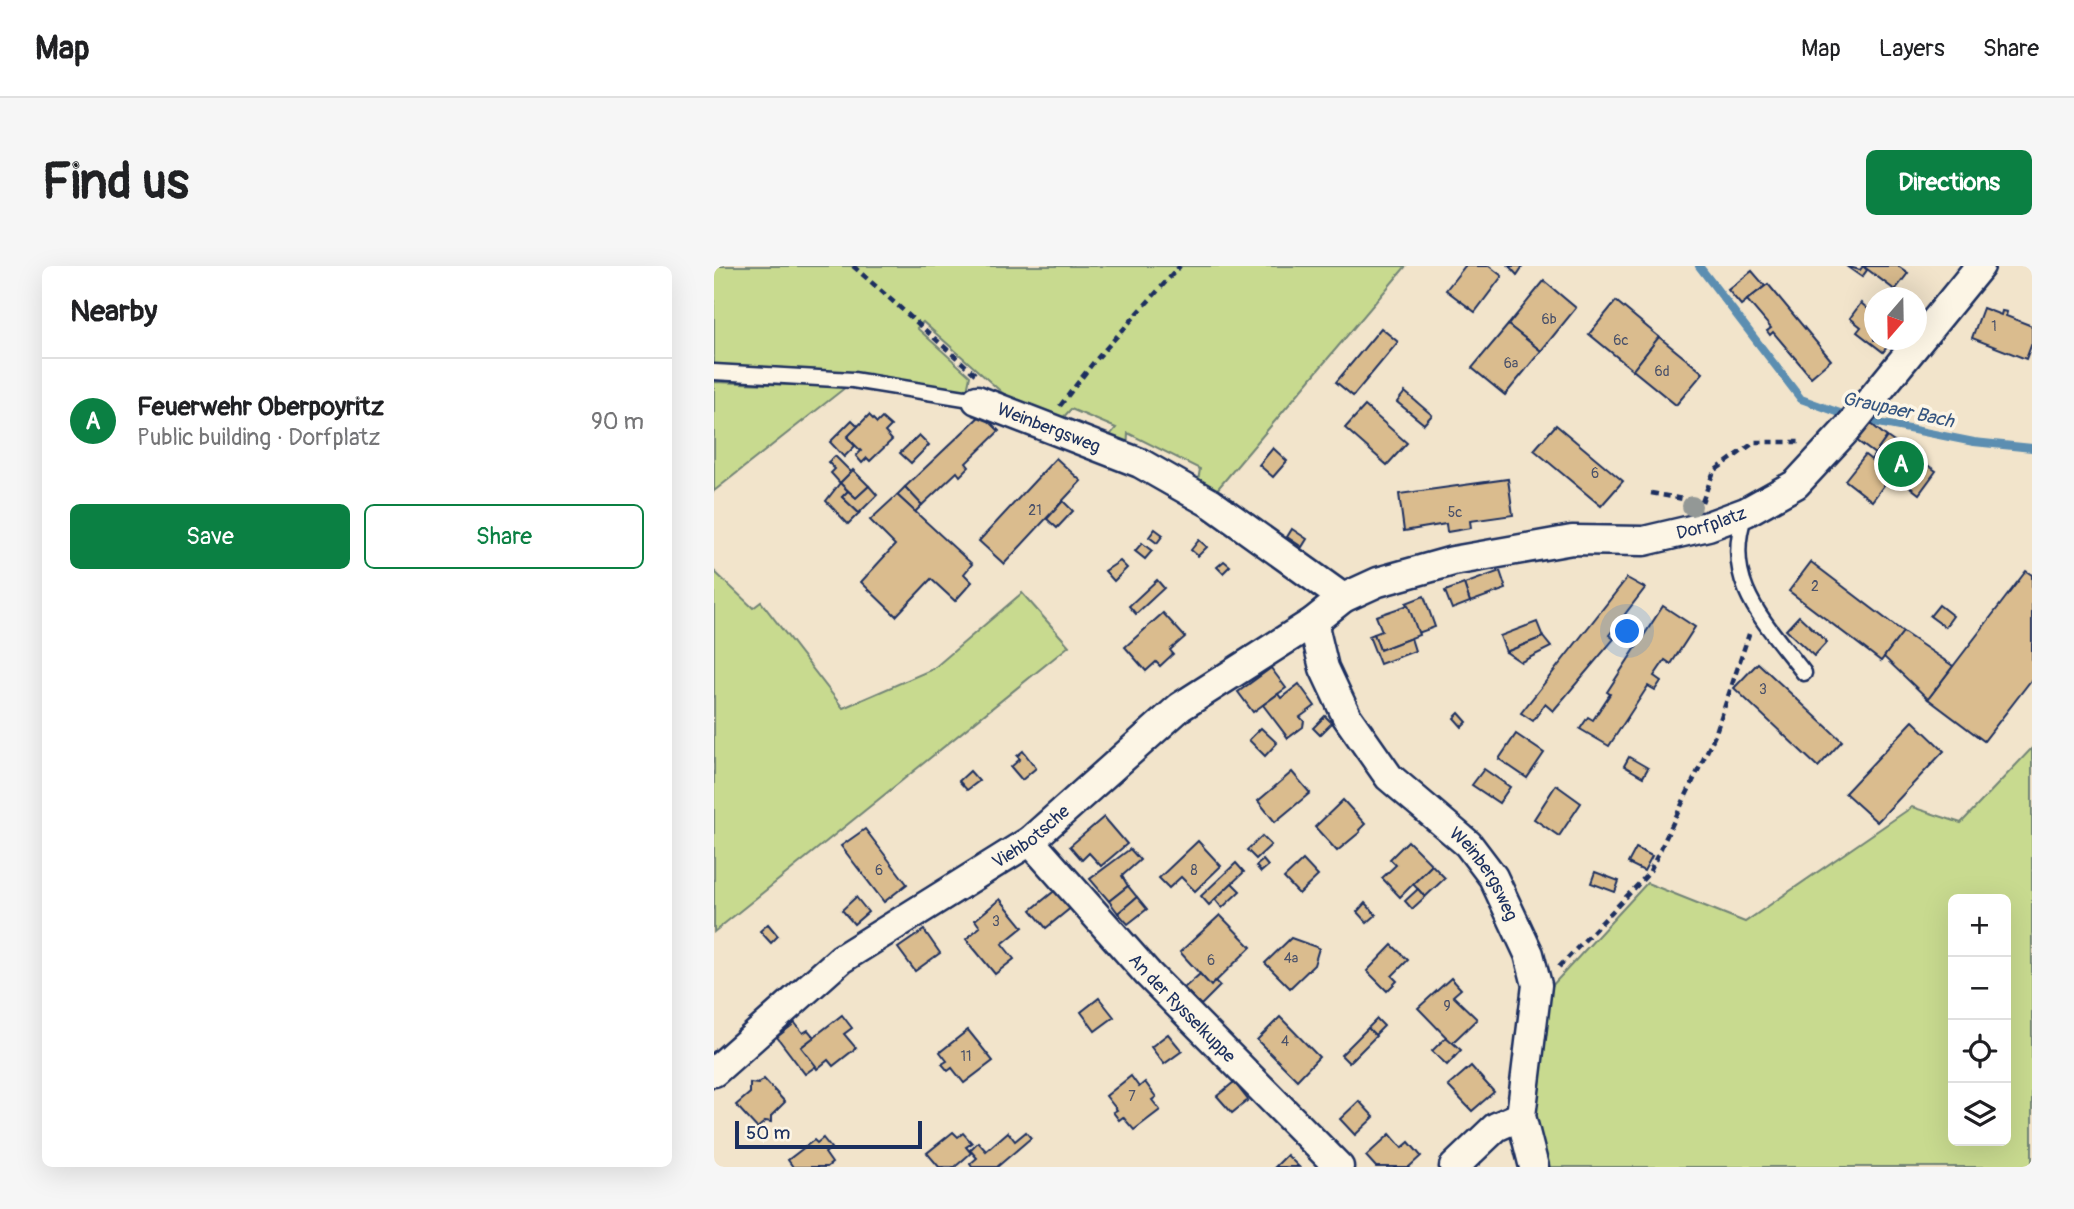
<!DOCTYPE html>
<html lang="en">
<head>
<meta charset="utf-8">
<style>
  body { margin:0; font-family:Pangolin,sans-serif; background:#f6f6f6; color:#202124 }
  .controls { position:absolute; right:21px; bottom:21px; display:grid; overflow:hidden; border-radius:10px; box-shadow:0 7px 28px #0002 }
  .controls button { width:63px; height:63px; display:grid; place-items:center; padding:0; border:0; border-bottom:2px solid #e0e0e0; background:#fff; color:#202124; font:35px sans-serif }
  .compass { position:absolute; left:1150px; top:21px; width:63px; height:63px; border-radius:50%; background:#fff; box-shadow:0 7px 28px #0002; rotate:200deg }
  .scale { position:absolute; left:21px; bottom:18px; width:187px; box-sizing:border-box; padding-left:7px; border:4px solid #1b2f5e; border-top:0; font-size:19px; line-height:24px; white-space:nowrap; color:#1b2f5e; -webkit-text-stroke:5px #fcf5e5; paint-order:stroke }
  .you { position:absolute; left:914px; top:366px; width:24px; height:24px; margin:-18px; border:5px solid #fff; border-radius:50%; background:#1a73e8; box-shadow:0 0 0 10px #1a73e833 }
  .badge { display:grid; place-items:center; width:46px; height:46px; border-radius:50%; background:#0b8043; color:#fff; font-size:23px; font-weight:700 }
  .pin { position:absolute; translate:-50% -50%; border:4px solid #fff; box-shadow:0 2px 7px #0006 }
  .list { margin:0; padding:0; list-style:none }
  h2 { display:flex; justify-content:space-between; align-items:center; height:91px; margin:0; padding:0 28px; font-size:30px }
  h2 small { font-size:23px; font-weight:400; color:#757577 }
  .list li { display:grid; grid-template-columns:46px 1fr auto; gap:21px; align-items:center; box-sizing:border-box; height:126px; padding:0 28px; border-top:2px solid #e0e0e0 }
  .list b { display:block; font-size:26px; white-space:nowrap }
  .list p { margin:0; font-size:23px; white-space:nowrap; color:#757577 }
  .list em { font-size:23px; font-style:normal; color:#757577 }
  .actions { display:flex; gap:14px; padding:21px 28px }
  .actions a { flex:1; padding:16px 0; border:2px solid #0b8043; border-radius:10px; text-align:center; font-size:24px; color:#0b8043 }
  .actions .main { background:#0b8043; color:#fff }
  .icon { flex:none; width:38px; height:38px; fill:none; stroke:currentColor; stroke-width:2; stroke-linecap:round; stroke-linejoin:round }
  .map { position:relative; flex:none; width:1318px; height:901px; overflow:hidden; border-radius:10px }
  header { display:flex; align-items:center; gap:42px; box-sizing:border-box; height:98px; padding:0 35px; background:#fff; border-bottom:2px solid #e0e0e0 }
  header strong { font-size:33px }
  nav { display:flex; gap:38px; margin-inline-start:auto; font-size:24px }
  .intro { display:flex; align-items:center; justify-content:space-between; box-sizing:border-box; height:168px; padding:0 42px }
  h1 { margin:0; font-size:49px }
  .button { padding:18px 32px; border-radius:10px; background:#0b8043; color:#fff; font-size:24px; font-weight:700 }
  main { display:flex; gap:42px; padding:0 42px }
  aside { flex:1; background:#fff; border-radius:10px; box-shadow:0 7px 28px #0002 }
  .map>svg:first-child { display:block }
  .green { fill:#c8da8f; stroke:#728476; stroke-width:2; fill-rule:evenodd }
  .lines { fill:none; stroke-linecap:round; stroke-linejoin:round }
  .stream { stroke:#5c8eb1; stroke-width:8 }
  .building { fill:#dabc8e; stroke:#1b2f5e; stroke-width:2 }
  .service-casing { stroke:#1b2f5e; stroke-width:19 }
  .minor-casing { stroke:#1b2f5e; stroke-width:33 }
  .path { stroke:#1b2f5e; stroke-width:4.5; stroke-dasharray:7 5; stroke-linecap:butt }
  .service { stroke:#fcf5e5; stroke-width:14 }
  .minor { stroke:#fcf5e5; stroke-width:28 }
  .tree { fill:#939896 }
  .labels { text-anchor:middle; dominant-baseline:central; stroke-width:7; stroke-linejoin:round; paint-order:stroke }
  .number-label { font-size:14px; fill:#4b526a }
  .street-label { font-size:18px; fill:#1b2f5e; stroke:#fcf5e5 }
  .water-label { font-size:19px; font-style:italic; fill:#365681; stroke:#fcf5e5 }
</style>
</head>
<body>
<header>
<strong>Map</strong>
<nav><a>Map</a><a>Layers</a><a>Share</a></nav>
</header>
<div class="intro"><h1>Find us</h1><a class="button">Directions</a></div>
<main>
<aside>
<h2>Nearby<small></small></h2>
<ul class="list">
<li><span class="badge">A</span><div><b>Feuerwehr Oberpoyritz</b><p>Public building · Dorfplatz</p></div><em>90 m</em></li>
</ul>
<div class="actions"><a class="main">Save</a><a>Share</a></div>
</aside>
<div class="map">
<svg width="1318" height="901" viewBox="0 0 1318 901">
  <rect width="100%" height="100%" fill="#f2e4cb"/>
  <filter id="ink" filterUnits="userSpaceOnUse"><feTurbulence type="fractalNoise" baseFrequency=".0143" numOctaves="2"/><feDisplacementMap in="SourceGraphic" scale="14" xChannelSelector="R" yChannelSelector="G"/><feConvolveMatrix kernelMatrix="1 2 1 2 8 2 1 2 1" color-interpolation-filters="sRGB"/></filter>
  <g filter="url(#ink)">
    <g class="green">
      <polygon points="0,0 692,0 501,226 483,221 486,203 414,167 413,184 391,175 402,162 357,143 345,156 302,139 209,56 203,62 256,110 253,124 242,127 138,108 0,99"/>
      <polygon points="0,116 132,121 0,225"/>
      <polygon points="0,305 39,342 47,336 129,442 219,403 308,327 355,380 0,666"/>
      <path d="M1318,482V901H828L818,846L835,723L933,617L1031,656L1198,541L1247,557ZM1239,633H1292V875H1239Z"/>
    </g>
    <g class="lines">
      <g class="stream">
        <polyline points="985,0 1087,133 1137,151"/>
        <polyline points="1150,154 1260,176 1318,182"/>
      </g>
    </g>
    <g class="building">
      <polygon points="751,0 775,0 788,10 761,46 732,24"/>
      <polygon points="795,0 809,0 803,9"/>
      <polygon points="1132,0 1146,4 1149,0 1153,4 1148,11"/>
      <polygon points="1149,0 1184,0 1194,7 1181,24"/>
      <polygon points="1038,5 1051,20 1027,39 1014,24"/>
      <polygon points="830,15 862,42 827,85 794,59"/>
      <polygon points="1054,18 1117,94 1097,111 1059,66 1056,69 1053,65 1057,62 1033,34"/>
      <polygon points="902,35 945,71 919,104 875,68"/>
      <polygon points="1147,37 1160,48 1160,74 1179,74 1169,86 1143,66 1147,61 1136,52"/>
      <polygon points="1269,42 1287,49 1288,45 1293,46 1292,50 1318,60 1318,77 1312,93 1258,72"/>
      <polygon points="794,59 827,85 791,129 758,102"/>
      <polygon points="667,62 684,76 639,130 622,116"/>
      <polygon points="945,71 989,107 962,139 919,104"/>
      <polygon points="691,126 718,149 710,158 683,136"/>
      <polygon points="651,140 693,177 673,199 631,162"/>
      <polygon points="268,148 285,165 252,197 255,201 246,210 243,206 208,239 191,221"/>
      <polygon points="155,149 163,157 168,152 177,160 171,166 178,174 156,195 153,192 148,197 142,190 147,185 133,171"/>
      <polygon points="138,154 144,160 133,171 141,180 130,191 116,176"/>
      <polygon points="1156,157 1173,171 1161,188 1142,174"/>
      <polygon points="842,159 909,215 887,240 820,184"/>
      <polygon points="205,169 215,179 197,197 186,187"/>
      <polygon points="1173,171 1222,205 1205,228 1158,192"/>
      <polygon points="559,182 573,195 559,211 545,199"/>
      <polygon points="1151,189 1177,210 1158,235 1131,214"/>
      <polygon points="121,190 137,206 126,217 117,207 121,203 114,196"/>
      <polygon points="342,192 367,215 290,298 265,275"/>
      <polygon points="139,204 155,220 142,232 126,217"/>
      <polygon points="794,213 799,249 756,255 757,262 733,266 732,258 690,265 685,228"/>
      <polygon points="126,217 134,225 128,231 145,247 134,258 112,235"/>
      <polygon points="155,220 163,229 145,247 128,231 134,225 142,232"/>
      <polygon points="191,221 208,239 201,246 183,229"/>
      <polygon points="183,229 258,298 250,308 258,316 241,335 217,313 182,350 147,316 181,279 156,254"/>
      <polygon points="349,235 359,245 343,262 333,253"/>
      <polygon points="441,263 449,269 443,277 435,271"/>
      <polygon points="578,263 593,273 588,281 573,271"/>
      <polygon points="485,274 493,281 484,290 477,284"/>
      <polygon points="428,277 438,285 431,293 421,285"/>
      <polygon points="406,295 413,302 400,315 391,305"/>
      <polygon points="510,295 516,300 509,307 503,301"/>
      <polygon points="1097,296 1189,366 1167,395 1075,325"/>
      <polygon points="786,305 792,323 756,336 750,318"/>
      <polygon points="1312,305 1318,309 1318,413 1270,475 1214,433"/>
      <polygon points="913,312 931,322 895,369 900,373 839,445 831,438 819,455 807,447"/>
      <polygon points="443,314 450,322 422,348 415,340"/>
      <polygon points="750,318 756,336 738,343 731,325"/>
      <polygon points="710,330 721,361 704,367 692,337"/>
      <polygon points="694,339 705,369 666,384 660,368 668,365 662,350"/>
      <polygon points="1225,339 1239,350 1231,361 1216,350"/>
      <polygon points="949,340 981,361 957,398 951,394 940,410 947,415 941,424 934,420 895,480 866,463 874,451 879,454 896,428 893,426"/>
      <polygon points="449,347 471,371 456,384 459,388 446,400 442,396 432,405 411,381"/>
      <polygon points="1085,350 1113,376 1100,390 1072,364"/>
      <polygon points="823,356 829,371 792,386 786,370"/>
      <polygon points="1189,366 1239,400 1214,433 1170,391"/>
      <polygon points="660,368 666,384 697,372 701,385 666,398 655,370"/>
      <polygon points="829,371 837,381 807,396 792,386"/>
      <polygon points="1044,397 1128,475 1104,501 1020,422"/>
      <polygon points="557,402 572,422 539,446 524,426"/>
      <polygon points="585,418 601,440 586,451 590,455 589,461 574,472 549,439 564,428 567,432"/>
      <polygon points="745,447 753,456 748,461 740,452"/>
      <polygon points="611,450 618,457 606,469 599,462"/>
      <polygon points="1199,455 1230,485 1163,556 1131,527"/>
      <polygon points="547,462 563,477 551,490 535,474"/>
      <polygon points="802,468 830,487 813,512 785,493"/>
      <polygon points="309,485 322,502 308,514 297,501 306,493 303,490"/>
      <polygon points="915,491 934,502 929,511 910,500"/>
      <polygon points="770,503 796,521 785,537 758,519"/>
      <polygon points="256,505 265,515 253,524 245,515"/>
      <polygon points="578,506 596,527 561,556 544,535"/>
      <polygon points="842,519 867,537 845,570 820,553"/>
      <polygon points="629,534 651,558 645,564 646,566 623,585 601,561"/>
      <polygon points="390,551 413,578 387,600 375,587 368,594 356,580"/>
      <polygon points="151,563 193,618 170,636 127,580"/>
      <polygon points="548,570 557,579 542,593 533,584"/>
      <polygon points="484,575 507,600 481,625 467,611 455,622 445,612"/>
      <polygon points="694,575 718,599 686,631 668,612 682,599 676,593"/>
      <polygon points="922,582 938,590 930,605 914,597"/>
      <polygon points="416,583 426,594 408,610 414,620 395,635 376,613"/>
      <polygon points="549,594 554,600 547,606 542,600"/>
      <polygon points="589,594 604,610 585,628 570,612"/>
      <polygon points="522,597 530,606 495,639 487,630"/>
      <polygon points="718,599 731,612 711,631 699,618"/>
      <polygon points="881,606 905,615 901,626 877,617"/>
      <polygon points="518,617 526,625 508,642 501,633"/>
      <polygon points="414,620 423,631 404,647 395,635"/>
      <polygon points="344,622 359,640 332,662 317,644"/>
      <polygon points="704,623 711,631 698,643 691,635"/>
      <polygon points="142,631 154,646 140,658 128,644"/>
      <polygon points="423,631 433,643 414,658 404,647"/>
      <polygon points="286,633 309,661 288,678 300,693 281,708 252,673 266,661 261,654"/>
      <polygon points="651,637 662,649 653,657 643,646"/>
      <polygon points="506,649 537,681 497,720 466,686"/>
      <polygon points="54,658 64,670 57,677 46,665"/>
      <polygon points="210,664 226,687 201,705 184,682"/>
      <polygon points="577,672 605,682 600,699 576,722 551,697"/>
      <polygon points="678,679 694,694 678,710 683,715 673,725 653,705"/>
      <polygon points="486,708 497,720 501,715 506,720 487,739 470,722"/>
      <polygon points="737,712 747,723 739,730 763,753 738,777 704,742"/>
      <polygon points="385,732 400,751 381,765 367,746"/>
      <polygon points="128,749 138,762 130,768 142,782 119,800 114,794 103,803 87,781"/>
      <polygon points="566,751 605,791 583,814 543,774"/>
      <polygon points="663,753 670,760 661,769 654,762"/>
      <polygon points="81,757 89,767 94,764 100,771 87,781 102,800 91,808 63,771"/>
      <polygon points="654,762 662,770 635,797 627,789"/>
      <polygon points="254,764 279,795 250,817 238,802 234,805 228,798 233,795 226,786"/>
      <polygon points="454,768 468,785 450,798 437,781"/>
      <polygon points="732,771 747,784 733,799 718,785"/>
      <polygon points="757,800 780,826 758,845 734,820"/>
      <polygon points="417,810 425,821 431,816 442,831 438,834 446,844 420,864 409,851 405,854 399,846 403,844 392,830"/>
      <polygon points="50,813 71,836 57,850 57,856 52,855 43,862 22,839 36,827 36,817 44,818"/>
      <polygon points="520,816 534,834 518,847 503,830"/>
      <polygon points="645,835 660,851 641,869 626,853"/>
      <polygon points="239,866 244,871 249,867 258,877 252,881 257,887 241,901 225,901 213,887"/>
      <polygon points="294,866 301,875 312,866 317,872 283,901 258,901 256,898 263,892 256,884 264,876 272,885"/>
      <polygon points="676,868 688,882 695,876 707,890 695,901 662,901 652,890"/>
      <polygon points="109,872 117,882 111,887 118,897 113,901 79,901 74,894 100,874 103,877"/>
      <polygon points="573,889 585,901 561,901"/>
    </g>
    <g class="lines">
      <g class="service-casing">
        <g id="service">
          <polyline points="0,106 139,114 263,134"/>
          <path d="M1031,248C1007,316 1051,356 1090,407"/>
        </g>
      </g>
      <g class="minor-casing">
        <g id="minor">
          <path id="s1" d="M263,134L426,197L498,238L629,332"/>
          <path id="s2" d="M599,356L610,402L633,451L675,511L754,578L779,611L815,688L823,719L807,850L820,901"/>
          <path id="s3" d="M316,575L434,708L625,901"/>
          <path id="s4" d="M0,806L127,693L316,575L466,441L599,356L629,332L664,316L739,295L858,274L930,275L994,260L1032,246L1082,218L1134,162L1266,0"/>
          <polyline points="740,901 782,861 807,850"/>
        </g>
      </g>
      <g class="path">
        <polyline points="139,0 261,108"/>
        <polyline points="346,140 379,97 466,0"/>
        <polyline points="937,227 980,235"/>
        <polyline points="988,236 1000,205 1041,176 1085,176"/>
        <polyline points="845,701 935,607 1001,469 1035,368"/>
      </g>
      <use href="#service" class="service"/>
      <use href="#minor" class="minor"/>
    </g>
    <circle class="tree" cx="978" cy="240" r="10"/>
  </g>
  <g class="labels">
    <g class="number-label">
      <text x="835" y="53">6b</text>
      <text x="1280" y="60">1</text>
      <text x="907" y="74">6c</text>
      <text x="797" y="97">6a</text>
      <text x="948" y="105">6d</text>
      <text x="881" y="207">6</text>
      <text x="321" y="244">21</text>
      <text x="741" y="246">5c</text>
      <text x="1101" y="320">2</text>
      <text x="1049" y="423">3</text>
      <text x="165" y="604">6</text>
      <text x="480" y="604">8</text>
      <text x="282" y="655">3</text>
      <text x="577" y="692">4a</text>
      <text x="497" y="694">6</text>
      <text x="733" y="740">9</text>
      <text x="571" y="775">4</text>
      <text x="252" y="790">11</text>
      <text x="418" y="830">7</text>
    </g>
    <g class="street-label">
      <text stroke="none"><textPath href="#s1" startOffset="77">Weinbergsweg</textPath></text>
      <text stroke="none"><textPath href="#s4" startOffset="1169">Dorfplatz</textPath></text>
      <text stroke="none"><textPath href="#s4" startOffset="396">Viehbotsche</textPath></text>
      <text stroke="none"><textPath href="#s2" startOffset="312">Weinbergsweg</textPath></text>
      <text stroke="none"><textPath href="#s3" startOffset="226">An der Rysselkuppe</textPath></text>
    </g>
    <g class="water-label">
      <text transform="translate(1184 144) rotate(12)">Graupaer Bach</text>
    </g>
  </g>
</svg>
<div class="controls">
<button>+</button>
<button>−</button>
<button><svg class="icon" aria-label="locate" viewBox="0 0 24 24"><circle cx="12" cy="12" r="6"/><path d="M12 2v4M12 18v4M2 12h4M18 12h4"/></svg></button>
<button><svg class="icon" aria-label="layers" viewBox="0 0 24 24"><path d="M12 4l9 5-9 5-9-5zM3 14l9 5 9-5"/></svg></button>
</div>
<svg class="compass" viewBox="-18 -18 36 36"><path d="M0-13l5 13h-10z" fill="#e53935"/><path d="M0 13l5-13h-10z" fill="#757577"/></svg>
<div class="scale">50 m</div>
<div class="you"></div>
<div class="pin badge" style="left:1187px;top:198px">A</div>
</div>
</main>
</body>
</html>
